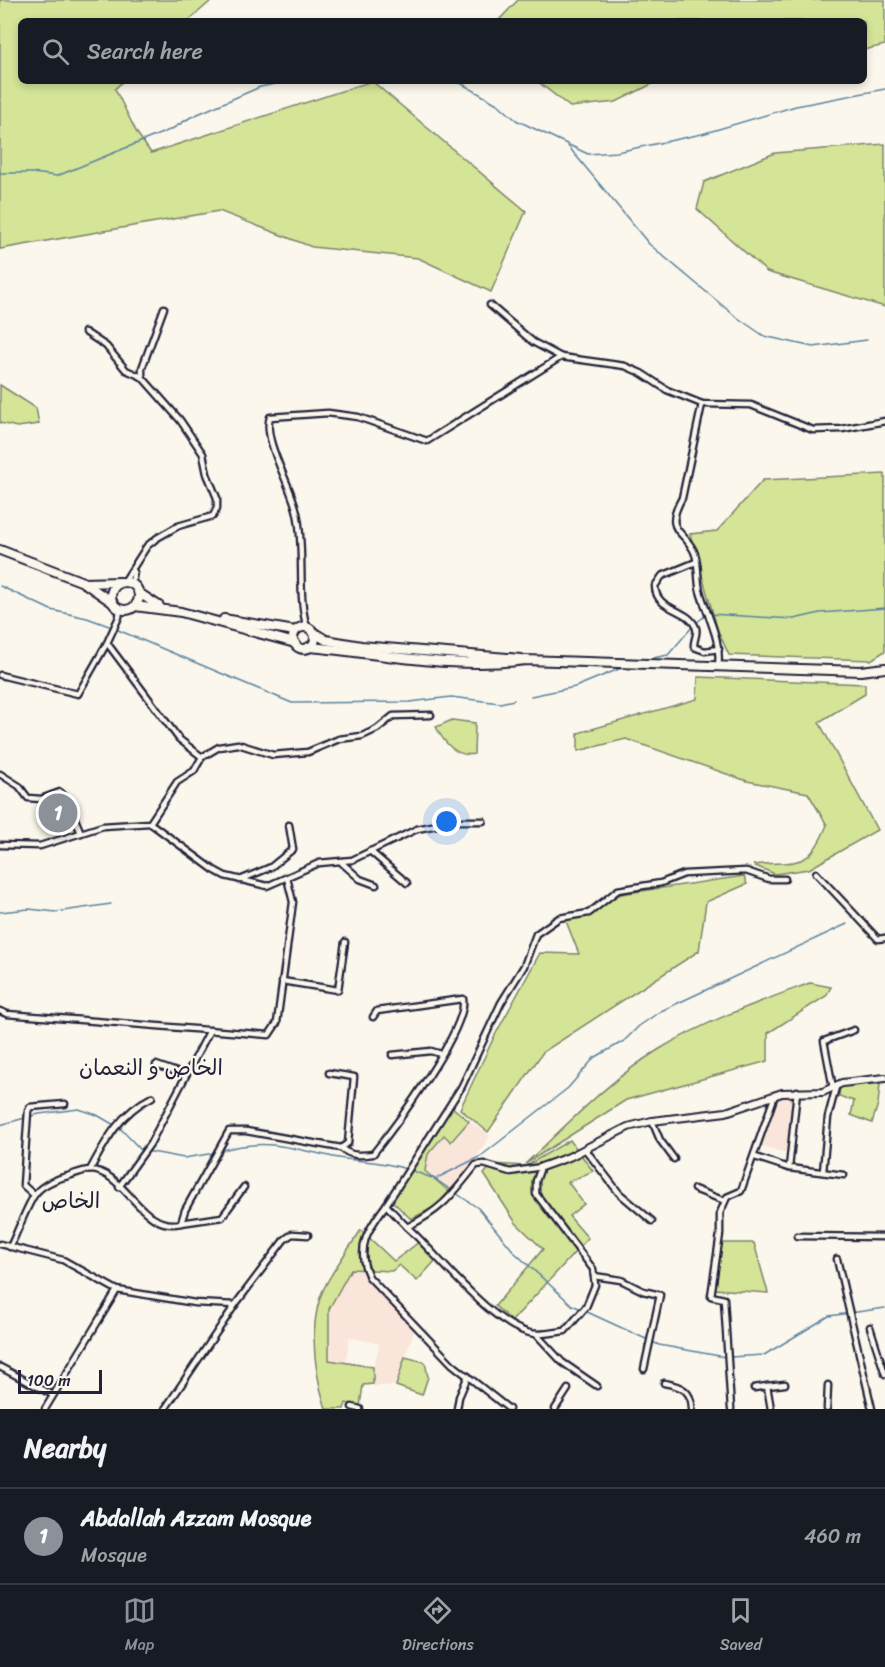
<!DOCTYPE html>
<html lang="en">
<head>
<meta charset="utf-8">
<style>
  body { margin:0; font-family:Sriracha,"Playpen Sans Arabic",sans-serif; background:#242831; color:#f1f3f6 }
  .scale { position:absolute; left:18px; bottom:15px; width:84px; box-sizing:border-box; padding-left:6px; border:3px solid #22223b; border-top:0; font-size:16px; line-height:21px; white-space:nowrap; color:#22223b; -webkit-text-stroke:4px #fbf7ec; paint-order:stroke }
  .you { position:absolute; left:447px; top:822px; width:21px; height:21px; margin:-15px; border:4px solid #fff; border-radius:50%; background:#1a73e8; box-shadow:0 0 0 9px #1a73e833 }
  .badge { display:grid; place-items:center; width:39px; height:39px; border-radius:50%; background:#8c9099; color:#fff; font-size:20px; font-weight:700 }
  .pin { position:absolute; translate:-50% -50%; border:3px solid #fff; box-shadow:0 2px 6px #0006 }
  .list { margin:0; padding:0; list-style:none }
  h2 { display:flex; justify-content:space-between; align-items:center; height:78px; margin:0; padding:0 24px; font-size:26px }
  h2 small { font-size:20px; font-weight:400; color:#9ea1a6 }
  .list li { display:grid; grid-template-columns:39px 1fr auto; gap:18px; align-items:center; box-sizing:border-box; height:96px; padding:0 24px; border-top:2px solid #363941 }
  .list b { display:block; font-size:22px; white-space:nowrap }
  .list p { margin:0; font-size:20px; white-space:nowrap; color:#9ea1a6 }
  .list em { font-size:20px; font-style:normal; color:#9ea1a6 }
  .icon { flex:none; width:33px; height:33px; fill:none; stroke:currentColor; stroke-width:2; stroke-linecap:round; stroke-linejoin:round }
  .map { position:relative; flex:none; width:885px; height:1409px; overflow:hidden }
  .search { position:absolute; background:#171b24; box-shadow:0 3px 9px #0003; left:18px; right:18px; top:18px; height:66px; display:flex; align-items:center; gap:15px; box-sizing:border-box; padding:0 21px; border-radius:9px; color:#9ea1a6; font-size:22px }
  .sheet { height:174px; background:#171b24 }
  nav { display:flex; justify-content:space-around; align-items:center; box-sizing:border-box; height:84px; border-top:2px solid #363941; background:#171b24; font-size:16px; color:#9ea1a6 }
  nav a { display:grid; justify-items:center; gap:3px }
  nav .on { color:#8c9099 }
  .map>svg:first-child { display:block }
  .built { fill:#fae5da }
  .green { fill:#d4e598; stroke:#7b846a; stroke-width:1.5 }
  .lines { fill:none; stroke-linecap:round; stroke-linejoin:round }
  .stream { stroke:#5a829f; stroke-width:1.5 }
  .minor-casing { stroke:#22223b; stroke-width:9 }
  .tertiary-casing { stroke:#22223b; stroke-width:10 }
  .primary-casing { stroke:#22223b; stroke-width:12 }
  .minor { stroke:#fbf7ec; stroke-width:4.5 }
  .tertiary { stroke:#fbf7ec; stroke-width:6 }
  .primary { stroke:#fbf7ec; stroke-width:8 }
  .labels { text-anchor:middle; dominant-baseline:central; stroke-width:4.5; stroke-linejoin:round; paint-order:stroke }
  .quarter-label { font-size:22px; fill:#22223b; stroke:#fbf7ec }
</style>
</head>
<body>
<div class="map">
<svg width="885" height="1409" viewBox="0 0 885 1409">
  <rect width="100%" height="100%" fill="#fbf7ec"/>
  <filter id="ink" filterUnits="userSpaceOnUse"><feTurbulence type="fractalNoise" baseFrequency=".0167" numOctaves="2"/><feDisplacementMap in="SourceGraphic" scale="12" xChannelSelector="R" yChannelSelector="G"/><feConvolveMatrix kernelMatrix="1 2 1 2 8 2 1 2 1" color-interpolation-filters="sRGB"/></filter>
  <g filter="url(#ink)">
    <g class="built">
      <polygon points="794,1095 788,1154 760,1145 776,1100"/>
      <polygon points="470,1121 490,1136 452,1193 426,1170 429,1154 443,1136 452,1144"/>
      <polygon points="351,1270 364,1270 415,1328 395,1386 373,1386 374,1365 379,1344 349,1337 346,1362 329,1360 329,1309"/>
    </g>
    <g class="green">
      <polygon points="0,0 212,0 188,21 21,21 21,81 123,81 115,89 137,133 151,153 372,81 526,211 491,292 418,258 312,247 219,211 0,249"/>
      <polygon points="518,0 885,0 885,45 864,50 864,21 498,21"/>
      <polygon points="537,81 658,81 616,102 570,107"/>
      <polygon points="885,144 885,307 767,272 697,209 704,182 775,153"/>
      <polygon points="0,385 36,408 39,424 17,427 0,423"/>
      <polygon points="885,474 885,651 871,660 729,655 718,631 690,534 717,531 763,480"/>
      <path d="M698,677L865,684V694L819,722L877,830L809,869L775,874L753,865C799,860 808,871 827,825L808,793L747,781L626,739L578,751V733L697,699Z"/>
      <path d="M452,720L475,723L474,754C456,758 443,741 436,727Z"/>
      <polygon points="744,876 747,884 706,902 699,951 543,1052 488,1132 460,1109 494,1037 540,953 579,954 566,921 621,894"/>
      <path d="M810,983L831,987L826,996L768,1033V1061L626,1100L525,1164C567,1125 609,1080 658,1050C705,1021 759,1002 810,983Z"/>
      <polygon points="860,1084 880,1084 878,1104 872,1123 851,1115 854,1101 839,1096 840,1087"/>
      <polygon points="452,1107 469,1121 451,1142 444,1135 428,1154 425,1171 451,1193 440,1204 411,1219 391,1200"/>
      <polygon points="570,1140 593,1171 568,1182 584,1204 569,1216 588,1238 512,1321 495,1306 543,1249 516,1223 484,1174 493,1164 526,1166"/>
      <path d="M361,1230L394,1261L419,1242L436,1260L417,1281L399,1265L392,1271L351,1269L329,1309V1360L373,1367V1384L363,1385L360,1406L346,1403L344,1409H326C315,1374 309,1334 320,1298C325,1280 350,1247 361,1230Z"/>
      <polygon points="722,1243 754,1243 768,1293 714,1289"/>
      <polygon points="405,1357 425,1362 428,1377 422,1395 396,1386"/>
    </g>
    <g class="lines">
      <g class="stream">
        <polyline points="457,81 499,105 516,120 588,154 617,152 702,134 796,106 885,89"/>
        <polyline points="568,146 649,244 735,316 764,336 813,347 867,340"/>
        <polyline points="0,173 33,173 57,176 172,129 191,117 260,87 290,81"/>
        <polyline points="0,586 51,610 87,618 109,626"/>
        <polyline points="710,614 794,619 820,613 885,608"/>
        <polyline points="696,623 706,615"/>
        <polyline points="118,630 292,703 410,702 451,697 500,703 514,700"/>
        <polyline points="643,660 668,655 693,626"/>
        <polyline points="531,696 575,687 624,667"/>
        <polyline points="0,912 29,909 56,912 111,904"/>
        <polyline points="0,1125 39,1114 79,1109 97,1115 121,1129 141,1150 184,1158 215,1153"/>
        <path d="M219,1151C267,1138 287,1147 333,1157C358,1162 381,1160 406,1169"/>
        <polyline points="410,1170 435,1179 478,1208 515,1253 572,1305 581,1309"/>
        <polyline points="437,1178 481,1156 568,1088 594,1058 624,1041 639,1026 661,1011 847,924"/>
        <polyline points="585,1311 659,1345 725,1357"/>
        <polyline points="730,1357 764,1355 829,1316 885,1308"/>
      </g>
      <g class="minor-casing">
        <g id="minor">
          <polyline points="490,305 533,342 561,357"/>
          <polyline points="85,332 106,346 126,370 142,377 180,420 203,454 207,474 217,498 217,508 213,516 178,526 157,538 147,546 124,582"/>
          <polyline points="142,377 142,368 164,308"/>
          <path d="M702,404L682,498C662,534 686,529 695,554C699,565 697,579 700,591C707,616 722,640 718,666"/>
          <path d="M696,562L662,576L655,586C656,612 688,607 696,628C698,634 693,641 694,647L705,651L719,649"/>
          <polyline points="132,583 134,572"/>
          <path d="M307,627C297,598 305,547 297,513C292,486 262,440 270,417L328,413L358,417L427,441L561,357L625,366L641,373L667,390L702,404L751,405L813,430L842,429L885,421"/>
          <polyline points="0,675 78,694 107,643"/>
          <polyline points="202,757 219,747 238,744 273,755 308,752 339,739 362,736 377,729 393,716 431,715"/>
          <polyline points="0,774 19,786 28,798 41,799 60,792 66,798 81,833"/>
          <polyline points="150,823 214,870 225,876 267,886 319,863 352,860 417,829 457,821 483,821"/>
          <polyline points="0,845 40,846 103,826 150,823 177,782 194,771 202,757 179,739 107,643 119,617 120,609"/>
          <polyline points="370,851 407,883"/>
          <polyline points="342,863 360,879 376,885"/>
          <polyline points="816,873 878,939 885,938"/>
          <polyline points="240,880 271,867 293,849 289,825"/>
          <polyline points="282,981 338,990 345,942"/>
          <polyline points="0,1011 7,1014 269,1035 277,1023 293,902 287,878"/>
          <polyline points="392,1055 431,1051 441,1054"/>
          <polyline points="156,1065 185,1075"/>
          <polyline points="833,1088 824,1041 854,1030"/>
          <polyline points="797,1091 789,1168 844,1175"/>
          <polyline points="652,1121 660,1140 674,1159"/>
          <path d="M341,1148C350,1156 360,1156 373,1154C393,1129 468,1029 463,999L455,1000L377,1011L373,1017"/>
          <polyline points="585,1149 619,1193 652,1221"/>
          <polyline points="755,1157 789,1168"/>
          <path d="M541,1167L510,1172L484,1164L476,1165C452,1195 442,1210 407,1227L386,1205L462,1086L501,1003L524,966L536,934L559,918L589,913L618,890L661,883L684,874L746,871L769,879H785"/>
          <path d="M90,1170C106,1140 120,1113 152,1097"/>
          <polyline points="823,1172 828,1117 836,1087"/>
          <polyline points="119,1187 150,1144 210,1030"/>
          <polyline points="694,1189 725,1201"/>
          <polyline points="34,1195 23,1185 28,1111 30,1107 65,1104"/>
          <path d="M386,1205C368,1229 355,1248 369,1277L452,1364L509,1409"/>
          <polyline points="181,1223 222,1217 244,1187"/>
          <path d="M407,1227C438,1254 496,1333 538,1334C547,1334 556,1332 565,1331L586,1307L595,1285L593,1269L536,1194V1181L541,1167"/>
          <polyline points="797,1236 885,1237"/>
          <polyline points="0,1244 63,1260 117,1290 195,1303 235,1305"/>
          <path d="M10,1247C17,1234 28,1202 36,1193C42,1185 58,1178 68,1176C75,1174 83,1170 90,1170C126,1171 141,1233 181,1223L185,1210L229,1131H246L341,1148L348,1143L354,1077L329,1073"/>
          <polyline points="837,1259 872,1409"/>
          <polyline points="594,1276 621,1280 643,1291 660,1295 644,1369"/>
          <polyline points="870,1327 885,1374"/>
          <polyline points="536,1334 562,1362 597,1386"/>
          <polyline points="0,1367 53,1395"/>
          <path d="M664,1383C682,1386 692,1391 692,1409"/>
          <polyline points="767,1386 785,1384"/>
          <polyline points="754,1388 767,1386 771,1409"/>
          <polyline points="352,1407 360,1409"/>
          <polyline points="45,1409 117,1290"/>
          <polyline points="165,1409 235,1305 284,1240 292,1234 308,1235"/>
          <polyline points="457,1409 459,1397 468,1376"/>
          <polyline points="555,1409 568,1389"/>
          <polyline points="731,1409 724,1299 711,1296 720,1234 720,1213 727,1197 741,1191 775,1095"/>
          <polyline points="827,1409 828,1385"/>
        </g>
      </g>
      <g class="tertiary-casing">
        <polyline id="tertiary" points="541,1167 569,1157 628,1127 652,1121 726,1112 782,1093 823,1092 842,1083 885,1078"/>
      </g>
      <g class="primary-casing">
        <g id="primary">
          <polyline points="0,550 83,582 112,602"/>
          <circle cx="125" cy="596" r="14"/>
          <polyline points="84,583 120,582"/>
          <polyline points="139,593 159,606"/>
          <polyline points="135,606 181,612 295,643"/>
          <polyline points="224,619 295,631"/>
          <circle cx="304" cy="638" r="11"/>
          <polyline points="313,632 326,640 361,646 521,659"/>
          <path d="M309,647C380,653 454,670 525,660L861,671L885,668"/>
        </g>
      </g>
      <use href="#minor" class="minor"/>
      <use href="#tertiary" class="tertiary"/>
      <use href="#primary" class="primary"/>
    </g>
  </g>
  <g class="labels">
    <g class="quarter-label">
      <text x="151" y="1067">الخاص و النعمان</text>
      <text x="71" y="1200">الخاص</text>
    </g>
  </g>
</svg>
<div class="scale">100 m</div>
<div class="you"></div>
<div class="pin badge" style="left:58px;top:813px">1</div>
<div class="search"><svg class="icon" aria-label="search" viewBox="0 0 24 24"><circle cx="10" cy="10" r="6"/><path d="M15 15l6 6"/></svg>Search here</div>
</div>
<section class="sheet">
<h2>Nearby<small></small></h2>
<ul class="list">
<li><span class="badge">1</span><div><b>Abdallah Azzam Mosque</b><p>Mosque</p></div><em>460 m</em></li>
</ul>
</section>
<nav>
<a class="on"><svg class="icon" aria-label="map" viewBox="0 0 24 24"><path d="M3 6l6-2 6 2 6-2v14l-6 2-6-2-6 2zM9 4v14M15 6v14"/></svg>Map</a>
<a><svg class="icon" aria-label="directions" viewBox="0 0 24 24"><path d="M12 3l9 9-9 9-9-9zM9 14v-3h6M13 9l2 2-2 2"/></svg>Directions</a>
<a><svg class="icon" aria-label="saved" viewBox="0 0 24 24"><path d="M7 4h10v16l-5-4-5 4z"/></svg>Saved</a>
</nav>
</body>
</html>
